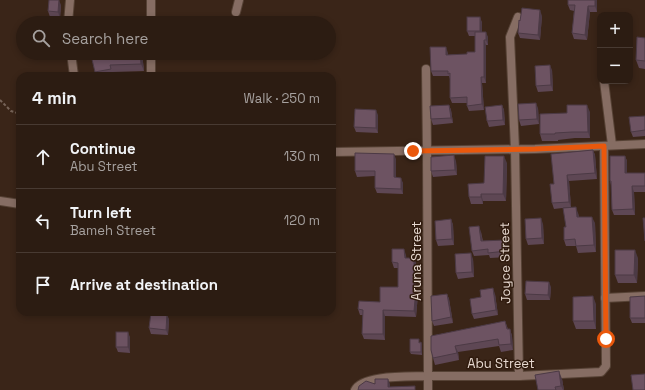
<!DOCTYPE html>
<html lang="en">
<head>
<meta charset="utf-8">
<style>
  body { margin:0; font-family:"Space Grotesk",sans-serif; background:#34251b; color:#f1f3f6 }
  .controls { position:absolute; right:12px; top:12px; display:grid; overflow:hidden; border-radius:8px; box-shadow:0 2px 6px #0003 }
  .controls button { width:36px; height:36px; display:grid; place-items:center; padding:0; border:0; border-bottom:1px solid #483a32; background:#2c1c12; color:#f1f3f6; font:20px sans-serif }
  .stop { position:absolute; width:12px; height:12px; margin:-9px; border:3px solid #ea580c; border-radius:50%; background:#fff }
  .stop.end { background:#ea580c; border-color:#fff; box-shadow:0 1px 4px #0008 }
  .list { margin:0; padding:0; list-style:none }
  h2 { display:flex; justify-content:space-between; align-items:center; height:52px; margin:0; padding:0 16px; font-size:17px }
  h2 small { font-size:13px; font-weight:400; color:#a6a19f }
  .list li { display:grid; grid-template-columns:26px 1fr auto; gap:12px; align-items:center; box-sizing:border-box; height:64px; padding:0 16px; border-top:1px solid #483a32 }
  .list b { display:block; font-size:15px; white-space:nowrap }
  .list p { margin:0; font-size:13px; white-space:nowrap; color:#a6a19f }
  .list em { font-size:13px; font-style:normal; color:#a6a19f }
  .icon { flex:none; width:22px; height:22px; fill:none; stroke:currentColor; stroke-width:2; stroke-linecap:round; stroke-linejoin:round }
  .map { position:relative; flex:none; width:645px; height:390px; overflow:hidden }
  .search { position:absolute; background:#2c1c12; box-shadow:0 2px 6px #0003; left:16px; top:16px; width:320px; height:44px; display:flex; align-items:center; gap:10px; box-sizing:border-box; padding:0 14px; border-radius:22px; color:#a6a19f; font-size:15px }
  .panel { position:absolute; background:#2c1c12; box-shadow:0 2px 6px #0003; left:16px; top:72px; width:320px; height:244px; border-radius:12px }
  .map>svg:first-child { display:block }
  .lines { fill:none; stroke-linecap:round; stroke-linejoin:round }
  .street-casing { stroke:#564235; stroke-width:10 }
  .path { stroke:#766358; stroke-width:2; stroke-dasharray:3 2; stroke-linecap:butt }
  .street { stroke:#866d63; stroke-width:8 }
  .wall { fill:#5e4754 }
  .shaded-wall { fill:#4c3a45 }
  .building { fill:#6d5362; stroke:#4c3a45 }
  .route { stroke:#ea580c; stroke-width:5 }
  .labels { text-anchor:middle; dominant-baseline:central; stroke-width:3; stroke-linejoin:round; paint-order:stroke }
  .street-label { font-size:13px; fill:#e6d8cf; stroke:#301b0e }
</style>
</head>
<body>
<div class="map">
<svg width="645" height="390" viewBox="0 0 645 390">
  <rect width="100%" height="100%" fill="#3a2518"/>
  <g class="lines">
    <g class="street-casing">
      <g id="street">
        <polyline points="151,0 151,23"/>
        <polyline points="236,12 239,0"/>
        <polyline points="518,17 510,37 515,149 519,376"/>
        <polyline points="68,23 70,0"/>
        <polyline points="71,53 74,76"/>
        <polyline points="151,53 151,76"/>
        <polyline points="604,81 612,145"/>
        <polyline points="332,152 535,149 645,144"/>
        <polyline points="0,201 20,204"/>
        <polyline points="605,298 645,296"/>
        <path d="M355,390C363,374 412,377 428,376L427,151L426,69"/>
        <polyline points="428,390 428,376 519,376 601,372 606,366 604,146"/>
      </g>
    </g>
    <polyline class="path" points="0,100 11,111 20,114"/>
    <use href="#street" class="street"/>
  </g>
  <g class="wall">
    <polygon points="597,0 597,12 590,12 587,40 574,39 572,33 574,11 570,10 568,5"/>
    <polygon points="61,5 60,18 50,17 48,11"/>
    <polygon points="542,16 540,40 520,38 518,33"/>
    <polygon points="480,17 482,23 482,32 488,37 488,45 486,45 486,83 482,83 484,110 469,111 467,106 467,103 452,103 450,98 450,79 449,76 433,76 431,71 448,53 448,55 467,54 475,52 475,36 469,36 467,31"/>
    <polygon points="645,38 645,69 639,68 636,60"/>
    <polygon points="142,53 144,71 113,72 113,76 96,76 91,55"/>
    <polygon points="552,70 553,91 538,92 536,86"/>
    <polygon points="449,105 451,110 453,123 433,125 431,119"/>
    <polygon points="502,105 504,110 505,125 489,127 487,121"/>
    <polygon points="538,108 539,124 521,126 519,120"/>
    <polygon points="590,112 590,138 575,138 558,140 558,141 542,141 540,134 567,113"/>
    <polygon points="378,115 378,133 356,132 354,127"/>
    <polygon points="645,116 645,136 633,137 631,132"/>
    <polygon points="593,150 595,155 597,179 569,181 571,207 578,213 579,217 595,223 596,252 578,253 576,246 566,246 564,240 566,227 571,207 554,209 552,203 554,184"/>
    <polygon points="625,156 627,161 627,173 645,173 645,192 634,192 635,215 614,215 612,210 611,185 610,181"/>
    <polygon points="396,159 396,177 403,183 403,194 377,193 375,188 375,176 357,177 355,171"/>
    <polygon points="456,161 457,175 433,177 431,171"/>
    <polygon points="507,163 506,201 483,201 483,204 471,204 469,197"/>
    <polygon points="451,219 453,225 454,245 438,246 436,240"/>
    <polygon points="543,224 544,244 528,245 526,239"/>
    <polygon points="481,232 483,241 507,245 508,257 490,258 489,255 474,256 472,251"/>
    <polygon points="406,255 406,258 416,263 416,290 418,294 416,317 385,316 385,340 364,339 362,334 363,315 360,315 358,309 380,302 398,287 398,268 394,268 392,262"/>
    <polygon points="638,258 637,283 618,283 615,275"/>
    <polygon points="473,259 474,277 458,279 456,273"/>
    <polygon points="551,287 550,300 527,300 525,294"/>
    <polygon points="447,294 449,299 453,323 434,326 432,321"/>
    <polygon points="495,294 498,315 474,319 472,314"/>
    <polygon points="645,296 645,323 632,323 630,318"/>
    <polygon points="596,304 596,329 576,329 573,321"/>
    <polygon points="74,312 88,312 88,313 75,314"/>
    <polygon points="153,313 167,314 169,320 168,335 151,334 149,328 151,316 144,316 143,314"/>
    <polygon points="505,321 508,329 510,329 512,336 513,350 501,352 499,346 458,352 459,360 435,365 433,358 431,336"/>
    <polygon points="128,332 130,338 130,353 118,352 116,347"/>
    <polygon points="420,342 421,342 422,345 422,355 411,354 410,352"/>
    <polygon points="562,379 564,390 538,390"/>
  </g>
  <g class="shaded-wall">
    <polygon points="59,0 61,5 60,18 58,12"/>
    <polygon points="595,0 597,0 597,12 595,6"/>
    <polygon points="588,6 590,12 587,40 585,35"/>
    <polygon points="540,10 542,16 540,40 538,35"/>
    <polygon points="480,17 482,23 482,36 480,31"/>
    <polygon points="486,32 488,37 488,45 486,40"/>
    <polygon points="484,40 486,45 486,83 484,77"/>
    <polygon points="446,47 448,53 448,60 446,55"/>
    <polygon points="140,53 142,53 144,71 141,64"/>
    <polygon points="550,65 552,70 553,91 551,85"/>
    <polygon points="481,77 482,83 484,110 482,104"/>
    <polygon points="536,103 538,108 539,124 537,119"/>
    <polygon points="449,105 451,110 453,123 451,118"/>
    <polygon points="502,105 504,110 505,125 503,120"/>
    <polygon points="587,105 590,112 590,138 588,132"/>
    <polygon points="376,110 378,115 378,133 376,128"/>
    <polygon points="593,150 595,155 597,179 595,173"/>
    <polygon points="394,154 396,159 396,183 394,177"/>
    <polygon points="454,155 456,161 457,175 455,170"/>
    <polygon points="504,156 507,163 506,201 503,194"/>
    <polygon points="625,156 627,161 627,178 625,173"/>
    <polygon points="567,175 569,181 571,207 569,202"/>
    <polygon points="401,178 403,183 403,194 401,189"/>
    <polygon points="632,186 634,192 635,215 633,209"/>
    <polygon points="481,194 483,201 483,204 481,197"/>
    <polygon points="576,207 578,213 580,224 577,217"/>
    <polygon points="592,217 595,223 596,252 594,245"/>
    <polygon points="541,218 543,224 544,244 542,238"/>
    <polygon points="451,219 453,225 454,245 452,239"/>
    <polygon points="479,226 481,232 483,247 481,241"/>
    <polygon points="505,240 507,245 508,257 506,251"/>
    <polygon points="404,249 406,255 407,264 405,258"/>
    <polygon points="635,250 638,258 637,283 634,275"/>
    <polygon points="471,253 473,259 474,277 472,272"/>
    <polygon points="414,258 416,263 416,290 418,294 416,317 414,311"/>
    <polygon points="549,282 551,287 550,300 548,295"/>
    <polygon points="493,288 495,294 498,315 496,310"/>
    <polygon points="447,294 449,299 453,323 451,317"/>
    <polygon points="593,296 596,304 596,329 594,321"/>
    <polygon points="383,310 385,316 385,340 383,334"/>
    <polygon points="167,314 169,320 168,335 166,330"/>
    <polygon points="510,329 512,336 513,350 511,344"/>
    <polygon points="128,332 130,338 130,353 128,347"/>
    <polygon points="421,342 422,345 422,355 421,352"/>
    <polygon points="455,346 458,352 459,360"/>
    <polygon points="559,371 562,379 564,390 563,390 561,386"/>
    <polygon points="388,379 390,384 390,390 388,387"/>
  </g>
  <g class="building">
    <polygon points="49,0 59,0 58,12 48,11"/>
    <polygon points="568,0 595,0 595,6 588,6 585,35 572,33 575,5 568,5"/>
    <polygon points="522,8 540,10 538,35 518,33 519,20 520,21"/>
    <rect x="467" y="17" width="13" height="14"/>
    <polygon points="475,32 486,32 486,40 484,40 484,77 481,77 482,104 467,106 467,97 450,98 450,73 448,74 448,71 431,71 430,47 446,47 446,55 467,54 467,52 475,52"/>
    <polygon points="637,37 645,38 645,61 636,60"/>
    <polygon points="99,53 140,53 141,64 110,65 111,69 95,72 91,55"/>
    <polygon points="550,65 551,85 536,86 535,66"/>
    <polygon points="536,103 537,119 519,120 518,104"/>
    <polygon points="449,105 451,118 431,119 430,106"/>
    <polygon points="502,105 503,120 487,121 485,107"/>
    <polygon points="567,105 587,105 588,132 572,132 555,133 555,134 540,134 540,114 567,113"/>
    <polygon points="355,109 376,110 376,128 354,127"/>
    <polygon points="645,116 645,130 631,132 629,117"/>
    <polygon points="593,150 595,173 567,175 569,202 552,203 550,184 554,184 551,154"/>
    <polygon points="355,153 394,154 394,177 401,178 401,189 375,188 375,171 355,171"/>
    <polygon points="454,155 455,170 431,171 431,157"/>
    <polygon points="485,156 504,156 503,194 481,194 481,197 469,197 468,184 484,183"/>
    <polygon points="610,156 625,156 625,173 645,173 645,186 632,186 633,209 612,210 611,181 610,181"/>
    <polygon points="576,207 577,217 592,217 594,245 576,246 575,239 564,240 564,227 566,227 563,208"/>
    <polygon points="541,218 542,238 526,239 525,219"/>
    <polygon points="643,218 645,218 645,241"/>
    <polygon points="451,219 452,239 436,240 435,221"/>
    <polygon points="479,226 481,241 505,240 506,251 488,253 488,249 472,251 469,227"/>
    <polygon points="392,249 404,249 405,258 414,258 414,289 416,289 414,311 383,310 383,334 362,334 363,310 358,309 359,301 380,302 380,287 398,287 398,263 392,262"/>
    <polygon points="615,250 635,250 634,275 615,275"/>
    <polygon points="471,253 472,272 456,273 455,254"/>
    <polygon points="526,281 549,282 548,295 525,294"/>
    <polygon points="493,288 496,310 472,314 470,299 481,297 480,290"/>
    <polygon points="447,294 451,317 432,321 431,296"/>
    <polygon points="593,296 594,321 573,321 573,297"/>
    <polygon points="645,296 645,318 630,318 630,297"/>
    <polygon points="143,312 152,312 152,313 151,313 151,314 143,314"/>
    <polygon points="151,313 167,314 166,330 149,328"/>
    <polygon points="505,321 507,329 510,329 511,344 499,345 498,339 455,346 457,353 433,358 431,350 431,336"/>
    <rect x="116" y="332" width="12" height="15"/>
    <polygon points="410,339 419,339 419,343 421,342 421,352 410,352"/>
    <polygon points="559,371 561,386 555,387 556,390 538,390 535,375"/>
    <polygon points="645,374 645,390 633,390 631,375"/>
    <polygon points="375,379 388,379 388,387 415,386 415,390 358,390 359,386 366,381 375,384"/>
  </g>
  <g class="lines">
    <polyline class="route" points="413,151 535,149 604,146 606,339"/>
  </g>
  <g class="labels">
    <g class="street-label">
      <text transform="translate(416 261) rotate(-90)">Aruna Street</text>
      <text transform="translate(505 263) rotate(-91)">Joyce Street</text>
      <text x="501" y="363">Abu Street</text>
    </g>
  </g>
</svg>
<div class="controls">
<button>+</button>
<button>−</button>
</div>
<div class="stop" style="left:606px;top:339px"></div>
<div class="stop end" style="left:413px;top:151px"></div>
<div class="search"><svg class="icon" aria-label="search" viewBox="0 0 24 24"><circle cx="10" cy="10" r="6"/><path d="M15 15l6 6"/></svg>Search here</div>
<section class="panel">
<h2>4 min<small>Walk · 250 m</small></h2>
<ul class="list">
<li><svg class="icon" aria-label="ahead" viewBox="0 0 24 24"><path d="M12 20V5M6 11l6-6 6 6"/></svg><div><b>Continue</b><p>Abu Street</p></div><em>130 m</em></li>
<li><svg class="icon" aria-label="left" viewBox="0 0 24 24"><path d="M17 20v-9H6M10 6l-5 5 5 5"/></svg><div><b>Turn left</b><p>Bameh Street</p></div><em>120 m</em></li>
<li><svg class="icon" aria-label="arrive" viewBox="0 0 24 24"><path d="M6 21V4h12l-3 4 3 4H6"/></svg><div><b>Arrive at destination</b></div></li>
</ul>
</section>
</div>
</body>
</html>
